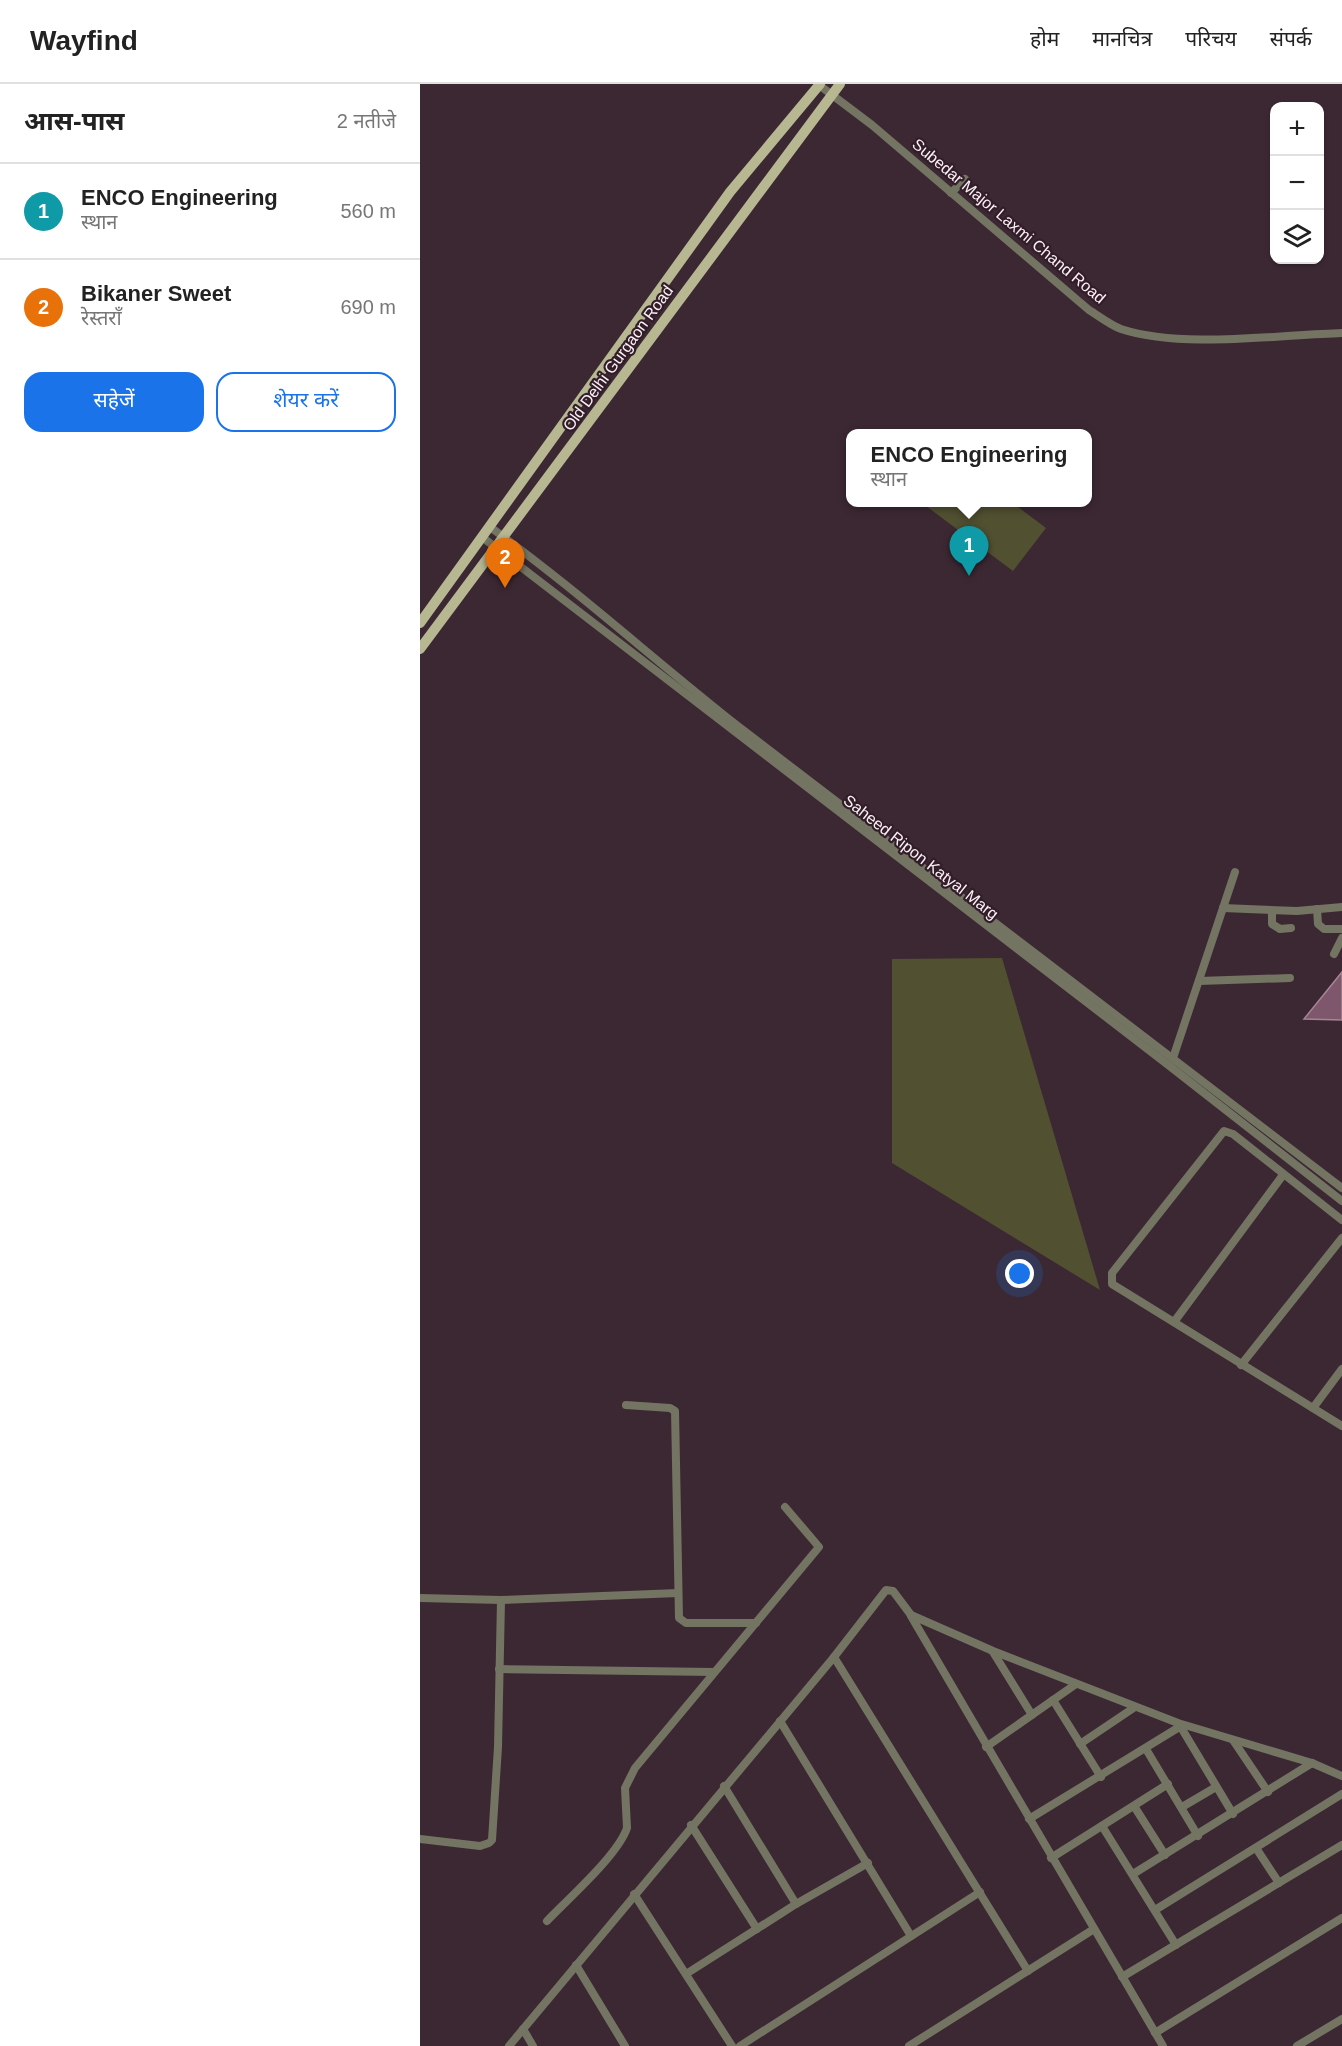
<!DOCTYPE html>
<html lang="hi">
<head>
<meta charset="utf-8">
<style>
  body { margin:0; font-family:Arial,"Noto Sans Devanagari",sans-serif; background:#f6f6f6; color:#222 }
  .controls { position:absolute; right:18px; top:18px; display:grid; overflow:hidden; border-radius:12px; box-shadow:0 2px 4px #0004 }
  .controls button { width:54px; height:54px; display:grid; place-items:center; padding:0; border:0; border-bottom:2px solid #e0e0e0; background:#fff; color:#222; font:30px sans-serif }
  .you { position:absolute; left:600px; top:1190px; width:21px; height:21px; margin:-15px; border:4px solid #fff; border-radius:50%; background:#1a73e8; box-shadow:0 0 0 9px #1a73e833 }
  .badge { display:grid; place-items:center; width:39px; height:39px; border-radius:50%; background:#1a73e8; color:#fff; font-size:20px; font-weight:700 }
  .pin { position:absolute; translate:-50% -50px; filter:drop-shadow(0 2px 3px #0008) }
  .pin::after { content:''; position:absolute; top:32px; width:21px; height:18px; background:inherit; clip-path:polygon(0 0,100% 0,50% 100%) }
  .popup { position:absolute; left:426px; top:345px; width:246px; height:78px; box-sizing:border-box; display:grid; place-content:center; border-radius:12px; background:#fff; filter:drop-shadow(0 2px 4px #0005); font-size:20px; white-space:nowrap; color:#767676 }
  .popup b { font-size:22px; color:#222 }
  .popup::after { content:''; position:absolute; left:50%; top:100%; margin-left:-12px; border:12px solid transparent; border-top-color:#fff }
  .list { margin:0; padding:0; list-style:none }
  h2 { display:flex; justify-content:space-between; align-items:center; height:78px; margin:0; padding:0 24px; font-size:26px }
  h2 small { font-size:20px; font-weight:400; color:#767676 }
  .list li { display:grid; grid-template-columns:39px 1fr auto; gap:18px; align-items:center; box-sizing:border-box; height:96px; padding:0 24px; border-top:2px solid #e0e0e0 }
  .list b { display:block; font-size:22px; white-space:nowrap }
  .list p { margin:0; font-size:20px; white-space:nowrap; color:#767676 }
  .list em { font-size:20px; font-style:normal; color:#767676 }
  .actions { display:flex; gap:12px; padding:18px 24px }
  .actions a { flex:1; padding:14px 0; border:2px solid #1a73e8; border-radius:18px; text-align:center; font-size:21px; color:#1a73e8 }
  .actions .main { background:#1a73e8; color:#fff }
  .icon { flex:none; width:33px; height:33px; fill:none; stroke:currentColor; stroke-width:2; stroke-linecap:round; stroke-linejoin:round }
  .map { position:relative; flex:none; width:922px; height:1962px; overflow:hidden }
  header { display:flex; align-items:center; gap:36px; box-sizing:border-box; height:84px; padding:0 30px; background:#fff; border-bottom:2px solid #e0e0e0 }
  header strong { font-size:28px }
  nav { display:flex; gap:33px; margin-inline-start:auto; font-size:21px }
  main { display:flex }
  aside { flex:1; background:#fff }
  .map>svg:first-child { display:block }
  .green { fill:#515031 }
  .water { fill:#7e576c; stroke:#a48595; stroke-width:1.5 }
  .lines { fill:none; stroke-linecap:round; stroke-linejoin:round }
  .minor { stroke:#737462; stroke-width:8 }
  .major { stroke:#b7b792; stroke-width:10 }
  .labels { text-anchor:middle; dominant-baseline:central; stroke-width:4.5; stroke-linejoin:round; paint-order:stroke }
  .street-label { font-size:16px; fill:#fceff5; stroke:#321e29 }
</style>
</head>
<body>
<header>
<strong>Wayfind</strong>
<nav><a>होम</a><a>मानचित्र</a><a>परिचय</a><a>संपर्क</a></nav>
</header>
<main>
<aside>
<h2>आस-पास<small>2 नतीजे</small></h2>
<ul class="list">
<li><span class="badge" style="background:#0f9aa8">1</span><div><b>ENCO Engineering</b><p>स्थान</p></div><em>560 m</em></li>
<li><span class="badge" style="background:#e8710a">2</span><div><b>Bikaner Sweet</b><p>रेस्तराँ</p></div><em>690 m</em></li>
</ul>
<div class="actions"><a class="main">सहेजें</a><a>शेयर करें</a></div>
</aside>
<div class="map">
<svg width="922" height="1962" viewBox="0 0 922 1962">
  <rect width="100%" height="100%" fill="#3c2833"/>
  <g class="green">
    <polygon points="502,419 600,419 598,423 626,444 593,487"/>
    <polygon points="582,874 680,1206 472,1079 472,875"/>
  </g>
  <polygon class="water" points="922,888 922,936 884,935"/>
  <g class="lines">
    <g class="minor">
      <path d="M399,1L452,41L669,226C679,232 690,241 701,245C761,265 857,251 922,249"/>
      <polyline points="531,109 545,95"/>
      <path d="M70,443C156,505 235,577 319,643C519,798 722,949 922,1104"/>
      <polyline points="62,453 747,980 922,1117"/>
      <polyline points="803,824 877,827 922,823"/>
      <polyline points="897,825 898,840 904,845 922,845"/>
      <polyline points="852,827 852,840 860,845 871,844"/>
      <polyline points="914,870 922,854"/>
      <polyline points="779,897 870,894"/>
      <polyline points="753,974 815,788"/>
      <polyline points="922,1136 813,1050 804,1047 692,1189 692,1200 922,1342"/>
      <polyline points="754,1238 863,1091"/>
      <polyline points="821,1281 922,1154"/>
      <polyline points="206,1321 250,1324 255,1327 259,1534 266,1539 336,1539"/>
      <polyline points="893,1324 922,1285"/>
      <polyline points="0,1514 81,1516 258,1509"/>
      <polyline points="491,1532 743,1962"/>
      <polyline points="573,1568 612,1631"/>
      <polyline points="414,1573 608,1887"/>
      <polyline points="79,1585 294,1588"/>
      <polyline points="633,1616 681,1693"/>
      <polyline points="360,1637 491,1852"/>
      <polyline points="759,1640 813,1730"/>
      <polyline points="813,1656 848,1708"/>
      <polyline points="660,1660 715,1623"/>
      <polyline points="566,1663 656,1600"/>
      <polyline points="726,1665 778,1752"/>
      <polyline points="304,1702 376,1820"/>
      <polyline points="714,1722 745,1771"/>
      <polyline points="762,1723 796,1703"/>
      <polyline points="609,1735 761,1642"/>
      <polyline points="271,1741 337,1845"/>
      <polyline points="682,1742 756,1861"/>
      <polyline points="0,1755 60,1762 69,1759 72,1756 78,1663 81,1516"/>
      <polyline points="836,1764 859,1799"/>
      <polyline points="631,1774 748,1700"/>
      <polyline points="713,1790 892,1679"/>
      <polyline points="214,1810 312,1962"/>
      <polyline points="735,1826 922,1710"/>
      <path d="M127,1837C148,1815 198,1771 207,1744L205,1704L215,1684L399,1463L365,1423"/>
      <polyline points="156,1881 205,1962"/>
      <polyline points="266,1890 376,1820 448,1779"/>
      <polyline points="702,1893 922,1761"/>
      <polyline points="103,1945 113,1962"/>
      <polyline points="735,1949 922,1834"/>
      <polyline points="89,1962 414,1573 466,1506 473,1507 491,1531 573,1567 758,1639 892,1679 922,1692"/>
      <polyline points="320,1962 560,1808"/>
      <polyline points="489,1962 674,1845"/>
      <polyline points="877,1962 922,1935"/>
    </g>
    <g class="major">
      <polyline points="0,539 310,108 400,0"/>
      <polyline points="0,565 420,0"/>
    </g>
  </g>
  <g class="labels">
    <g class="street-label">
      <text transform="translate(589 137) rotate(40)">Subedar Major Laxmi Chand Road</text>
      <text transform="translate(198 274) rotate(-54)">Old Delhi Gurgaon Road</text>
      <text transform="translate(501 773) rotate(38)">Saheed Ripon Katyal Marg</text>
    </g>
  </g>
</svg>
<div class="controls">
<button>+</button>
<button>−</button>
<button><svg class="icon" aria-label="layers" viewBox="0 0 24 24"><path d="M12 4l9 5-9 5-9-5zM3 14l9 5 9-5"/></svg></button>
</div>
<div class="you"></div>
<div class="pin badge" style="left:549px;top:492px;background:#0f9aa8">1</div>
<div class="popup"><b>ENCO Engineering</b>स्थान</div>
<div class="pin badge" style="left:85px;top:504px;background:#e8710a">2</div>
</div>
</main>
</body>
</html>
